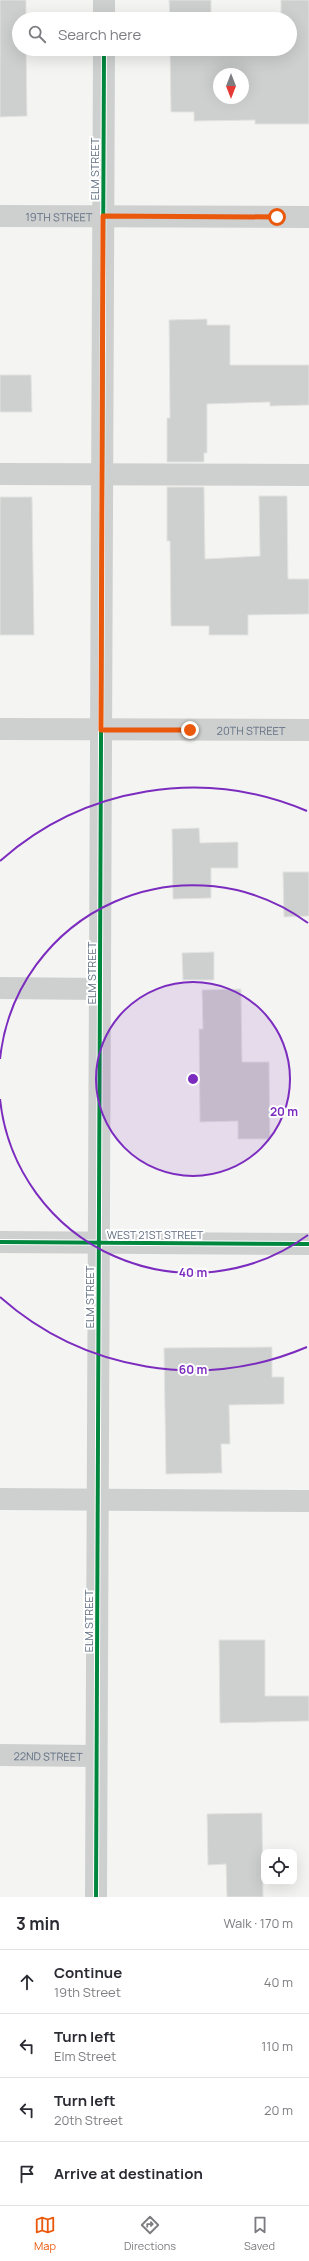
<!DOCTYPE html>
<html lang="en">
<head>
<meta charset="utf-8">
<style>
  body { margin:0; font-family:Manrope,sans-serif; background:#f2f2f3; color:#2b2b33 }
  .controls { position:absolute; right:12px; bottom:12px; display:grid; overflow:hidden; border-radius:8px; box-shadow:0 4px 16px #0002 }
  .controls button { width:36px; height:36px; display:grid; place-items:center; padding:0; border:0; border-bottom:1px solid #e1e1e2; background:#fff; color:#2b2b33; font:20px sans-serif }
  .compass { position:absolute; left:213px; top:68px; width:36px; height:36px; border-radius:50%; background:#fff; box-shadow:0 4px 16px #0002; rotate:180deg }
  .stop { position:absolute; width:12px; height:12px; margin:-9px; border:3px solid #ea580c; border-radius:50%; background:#fff }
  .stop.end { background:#ea580c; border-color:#fff; box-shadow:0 1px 4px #0008 }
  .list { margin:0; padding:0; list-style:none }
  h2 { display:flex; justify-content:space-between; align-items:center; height:52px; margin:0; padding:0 16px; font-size:17px }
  h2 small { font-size:13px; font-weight:400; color:#7c7c81 }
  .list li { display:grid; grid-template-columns:26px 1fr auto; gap:12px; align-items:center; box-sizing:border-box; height:64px; padding:0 16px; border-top:1px solid #e1e1e2 }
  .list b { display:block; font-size:15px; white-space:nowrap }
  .list p { margin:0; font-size:13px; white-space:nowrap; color:#7c7c81 }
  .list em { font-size:13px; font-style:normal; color:#7c7c81 }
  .icon { flex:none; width:22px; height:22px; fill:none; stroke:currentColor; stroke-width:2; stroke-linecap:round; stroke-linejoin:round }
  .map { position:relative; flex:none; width:309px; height:1897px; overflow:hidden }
  .search { position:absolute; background:#fff; box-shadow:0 4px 16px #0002; left:12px; right:12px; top:12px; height:44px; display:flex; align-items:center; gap:10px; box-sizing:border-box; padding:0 14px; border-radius:22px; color:#7c7c81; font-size:15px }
  .sheet { height:308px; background:#fff }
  nav { display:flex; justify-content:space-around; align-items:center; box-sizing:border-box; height:56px; border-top:1px solid #e1e1e2; background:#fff; font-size:11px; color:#7c7c81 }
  nav a { display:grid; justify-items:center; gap:2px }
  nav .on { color:#ea580c }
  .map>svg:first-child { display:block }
  .building { fill:#cecfcf; stroke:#e3e3e2; fill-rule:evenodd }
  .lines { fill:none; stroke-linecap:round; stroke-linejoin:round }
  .minor { stroke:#cecfcf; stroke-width:22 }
  .cycleway-casing { stroke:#fff; stroke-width:6 }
  .cycleway { stroke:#00873e; stroke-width:4 }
  .route { stroke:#ea580c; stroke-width:5 }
  .ring { fill:none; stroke:#7b2cbf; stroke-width:2 }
  .labels { text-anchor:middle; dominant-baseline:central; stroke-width:4; stroke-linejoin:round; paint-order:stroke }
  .street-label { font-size:11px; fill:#637184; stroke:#fff }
  .centre { fill:#7b2cbf; stroke:#fff; stroke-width:2 }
  .ring-label { font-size:12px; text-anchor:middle; font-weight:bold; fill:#7b2cbf; stroke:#fff; stroke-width:4; stroke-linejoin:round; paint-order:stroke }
</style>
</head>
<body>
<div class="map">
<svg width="309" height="1897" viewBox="0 0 309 1897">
  <rect width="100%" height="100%" fill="#f4f4f2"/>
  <g class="building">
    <polygon points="0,0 26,0 26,19 19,19 19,49 26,49 27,116 0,117"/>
    <polygon points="169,0 211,0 211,19 170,19"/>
    <path d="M281,0H309V124H255V120L194,121V112H171L170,49H290V19H281ZM219,74H243V98H219Z"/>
    <polygon points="207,319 207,325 230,325 230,365 309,365 309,405 270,406 270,402 207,404 207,453 204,453 204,462 167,462 167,418 170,418 169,320"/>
    <polygon points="0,375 31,375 32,412 0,412"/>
    <polygon points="167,487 204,487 205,559 260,556 259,496 287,496 288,579 309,579 309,614 248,615 248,635 209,635 209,626 171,626 170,541 167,541"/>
    <polygon points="0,497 32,497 34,635 0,635"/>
    <polygon points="199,828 200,843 238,842 238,868 211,868 211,898 173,899 172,829"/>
    <polygon points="283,872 309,872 309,916 284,917"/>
    <polygon points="214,952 214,980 183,980 182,953"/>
    <polygon points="241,989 242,1062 269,1062 270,1139 238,1139 238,1121 200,1122 199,1029 203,1029 202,990"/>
    <polygon points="272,1347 272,1377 284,1377 284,1404 229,1405 230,1444 221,1444 222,1473 166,1474 164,1348"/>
    <polygon points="219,1640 265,1640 265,1696 309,1696 309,1721 220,1723"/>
    <polygon points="262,1813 263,1897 227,1897 226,1864 208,1865 207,1814"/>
  </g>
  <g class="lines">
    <g class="minor">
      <polyline points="104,19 104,0"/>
      <path id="s1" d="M0,216L309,217"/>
      <polyline points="0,474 309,475"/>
      <path id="s2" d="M0,729L309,730"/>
      <polyline points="0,988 100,989"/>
      <polyline points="0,1242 309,1244"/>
      <polyline points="0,1499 309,1501"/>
      <path id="s3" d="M0,1755L96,1756"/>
      <polyline points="96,1897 104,49"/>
    </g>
    <g class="cycleway-casing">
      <g id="cycleway">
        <polyline points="0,1242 309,1244"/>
        <polyline points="96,1897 104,49"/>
      </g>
    </g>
    <use href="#cycleway" class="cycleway"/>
  </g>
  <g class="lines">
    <polyline class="route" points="190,730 101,730 103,216 277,217"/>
  </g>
  <circle cx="193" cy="1079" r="97" fill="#7b2cbf" fill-opacity=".12"/>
  <g class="ring">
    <circle cx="193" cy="1079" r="97"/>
    <path d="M308 1235A194 194 0 0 1 0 1099M0 1059A194 194 0 0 1 308 923"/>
    <path d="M307 1347A291 291 0 0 1 0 1297M0 861A291 291 0 0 1 307 811"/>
  </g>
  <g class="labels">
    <g class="street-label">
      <text transform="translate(94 169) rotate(-90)">ELM STREET</text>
      <text stroke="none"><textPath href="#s1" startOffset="59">19TH STREET</textPath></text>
      <text stroke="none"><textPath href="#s2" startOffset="251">20TH STREET</textPath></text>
      <text transform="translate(91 973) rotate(-90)">ELM STREET</text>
      <text x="155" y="1234">WEST 21ST STREET</text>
      <text transform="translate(89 1297) rotate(-90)">ELM STREET</text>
      <text transform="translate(88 1621) rotate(-90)">ELM STREET</text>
      <text stroke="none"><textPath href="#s3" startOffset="48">22ND STREET</textPath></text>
    </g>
  </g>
  <circle cx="193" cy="1079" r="6" class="centre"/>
  <g class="ring-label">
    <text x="284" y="1116">20 m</text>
    <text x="193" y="1277">40 m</text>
    <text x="193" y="1374">60 m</text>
  </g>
</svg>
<div class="controls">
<button><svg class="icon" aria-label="locate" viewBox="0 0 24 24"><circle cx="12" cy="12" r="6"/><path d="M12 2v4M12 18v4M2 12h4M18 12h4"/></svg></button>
</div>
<svg class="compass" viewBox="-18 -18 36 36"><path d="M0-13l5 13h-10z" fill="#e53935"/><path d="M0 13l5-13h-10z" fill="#7c7c81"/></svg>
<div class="stop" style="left:277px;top:217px"></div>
<div class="stop end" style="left:190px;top:730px"></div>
<div class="search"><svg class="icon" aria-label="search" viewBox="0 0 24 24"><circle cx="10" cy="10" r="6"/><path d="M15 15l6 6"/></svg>Search here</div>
</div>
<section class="sheet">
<h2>3 min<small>Walk · 170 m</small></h2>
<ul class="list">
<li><svg class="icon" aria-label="ahead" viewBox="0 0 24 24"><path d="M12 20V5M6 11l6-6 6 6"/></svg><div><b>Continue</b><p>19th Street</p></div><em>40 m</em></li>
<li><svg class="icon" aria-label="left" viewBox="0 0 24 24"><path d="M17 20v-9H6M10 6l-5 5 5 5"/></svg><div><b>Turn left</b><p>Elm Street</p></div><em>110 m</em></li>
<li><svg class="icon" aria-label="left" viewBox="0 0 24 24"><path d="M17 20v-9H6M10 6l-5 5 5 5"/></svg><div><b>Turn left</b><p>20th Street</p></div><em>20 m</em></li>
<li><svg class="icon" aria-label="arrive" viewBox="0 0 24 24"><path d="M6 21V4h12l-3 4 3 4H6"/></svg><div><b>Arrive at destination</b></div></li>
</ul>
</section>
<nav>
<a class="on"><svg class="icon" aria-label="map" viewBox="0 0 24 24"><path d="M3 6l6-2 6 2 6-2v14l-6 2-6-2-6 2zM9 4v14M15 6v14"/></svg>Map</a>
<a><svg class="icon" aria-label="directions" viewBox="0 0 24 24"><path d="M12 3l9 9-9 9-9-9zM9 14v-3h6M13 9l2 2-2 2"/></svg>Directions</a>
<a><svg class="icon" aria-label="saved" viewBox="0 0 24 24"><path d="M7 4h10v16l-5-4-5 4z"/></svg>Saved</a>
</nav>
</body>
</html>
